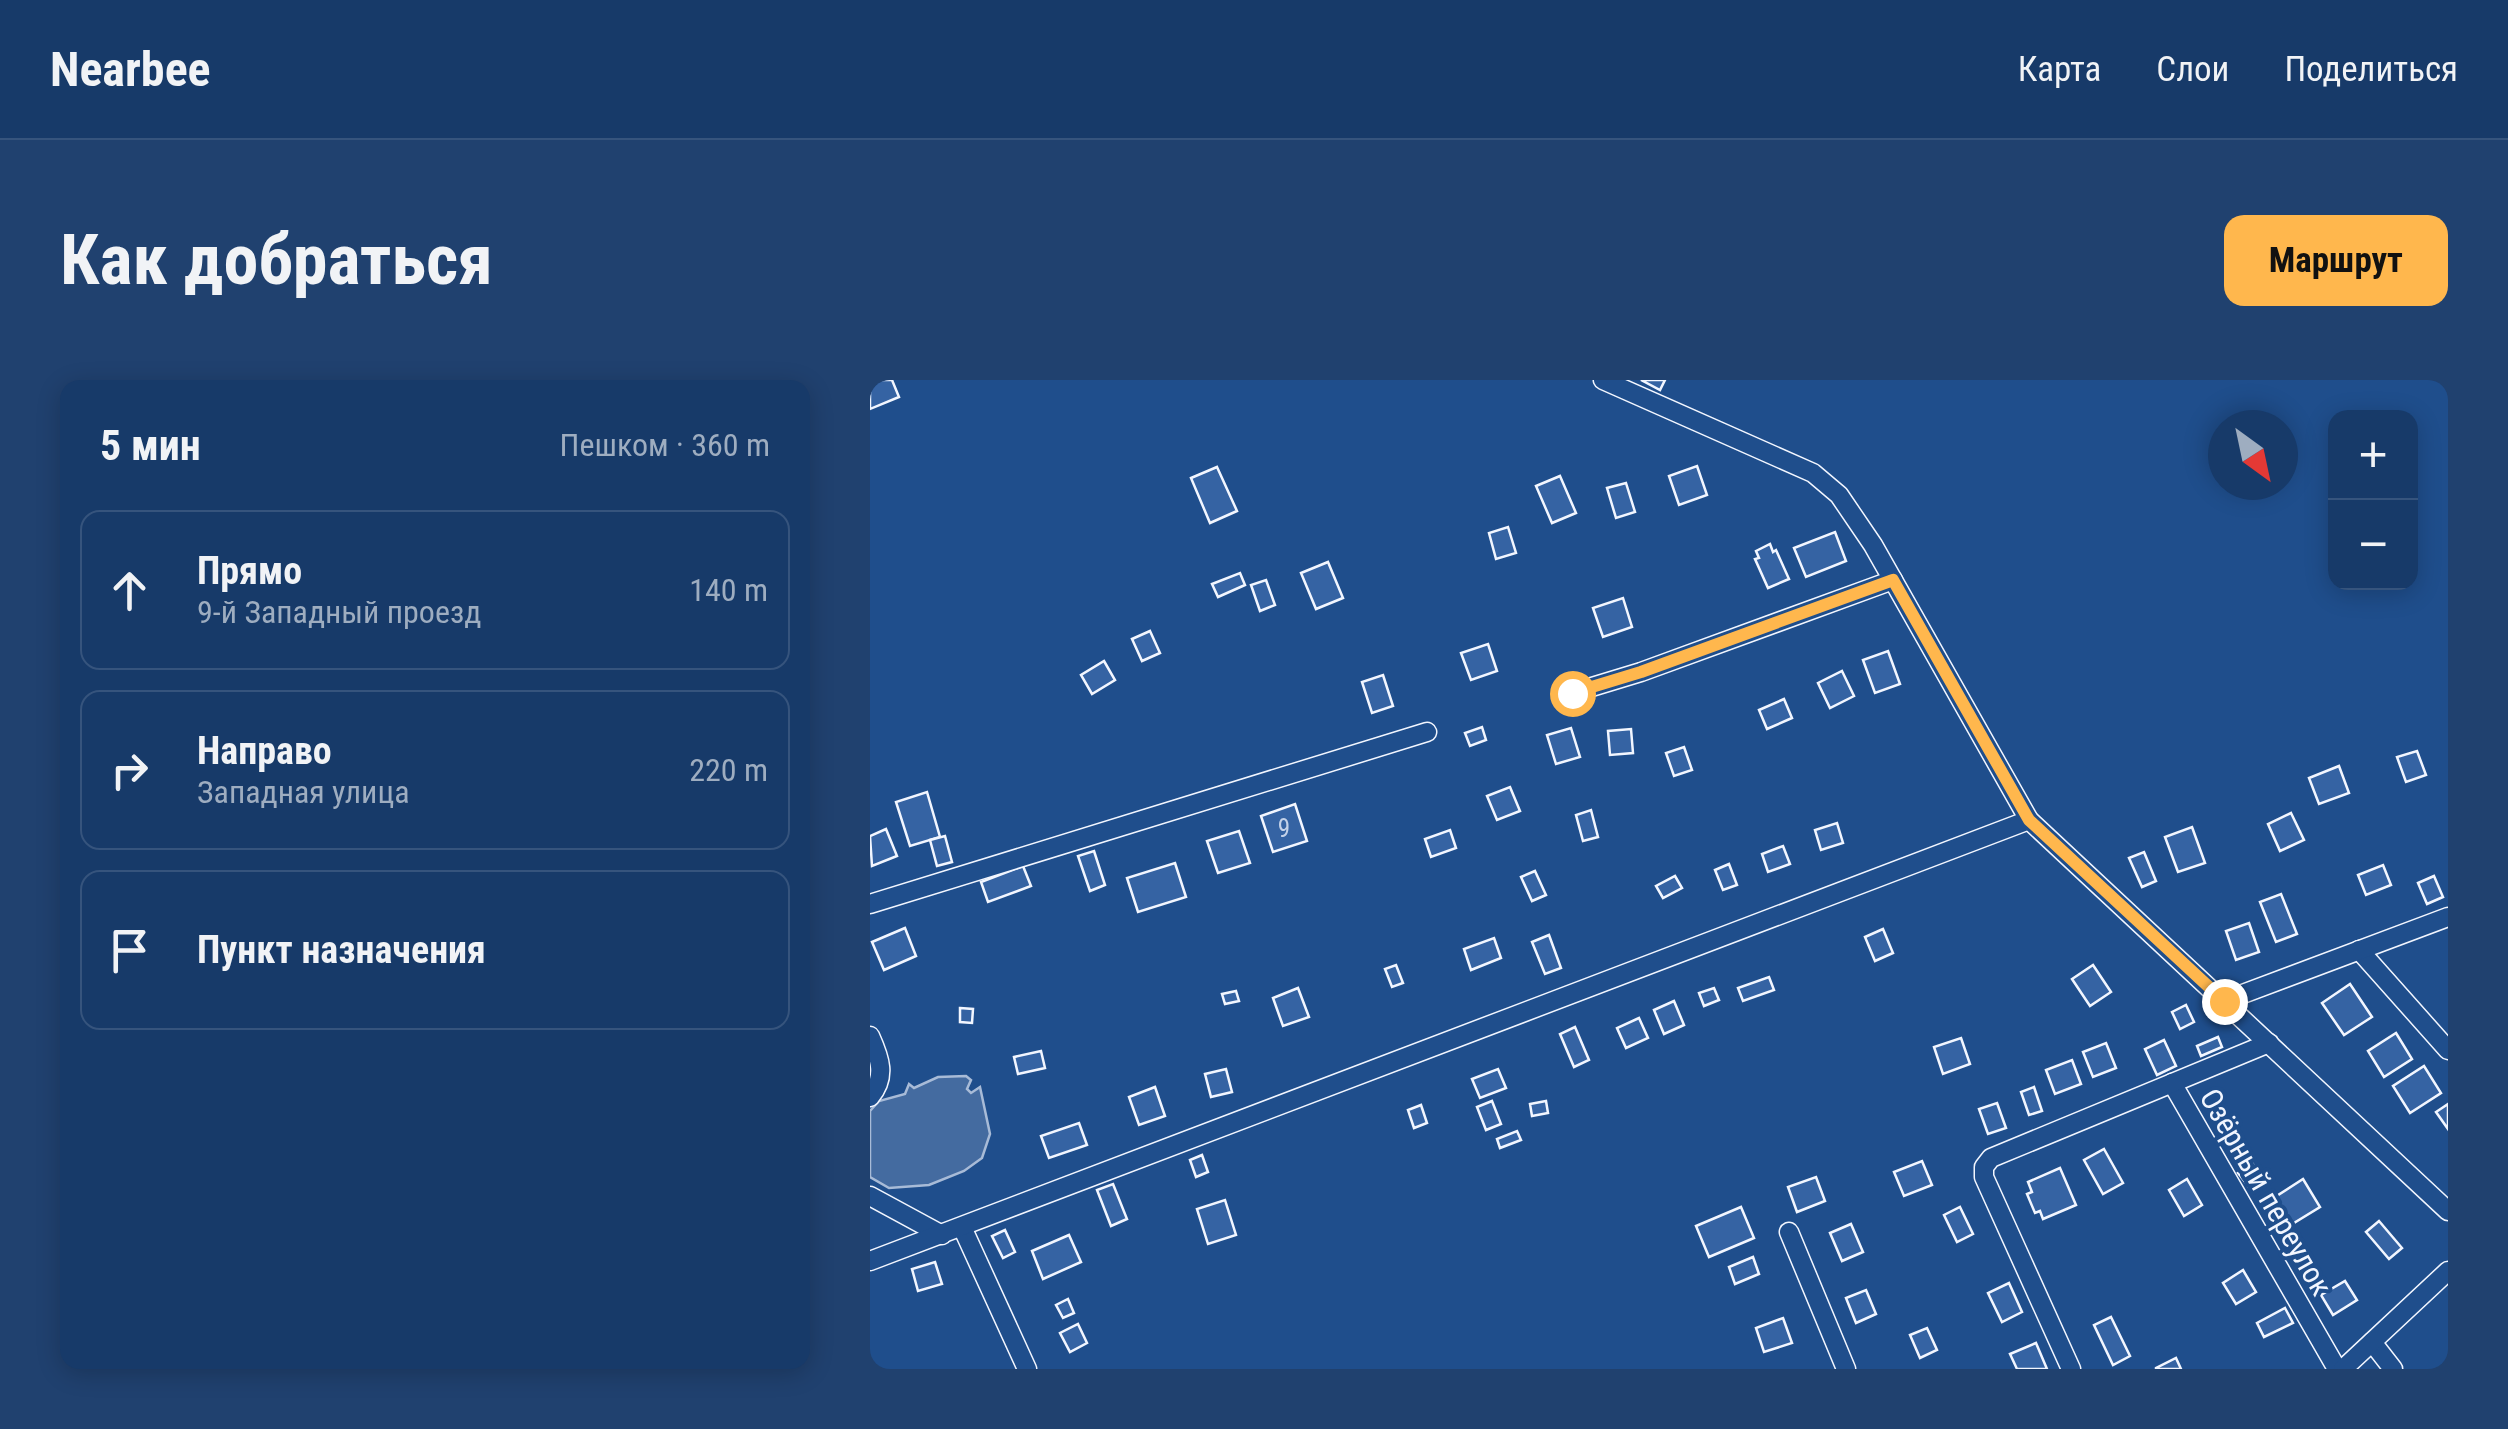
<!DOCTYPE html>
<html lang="ru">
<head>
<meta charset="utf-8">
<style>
  body { margin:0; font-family:"Roboto Condensed",sans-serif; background:#20416f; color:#f1f3f6 }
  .controls { position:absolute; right:30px; top:30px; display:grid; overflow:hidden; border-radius:20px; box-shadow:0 5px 25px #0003 }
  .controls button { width:90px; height:90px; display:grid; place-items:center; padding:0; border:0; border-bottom:2px solid #36547d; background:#173a69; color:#f1f3f6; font:50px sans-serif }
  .compass { position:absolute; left:1338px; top:30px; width:90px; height:90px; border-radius:50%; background:#173a69; box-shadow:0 5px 25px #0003; rotate:147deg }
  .stop { position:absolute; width:30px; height:30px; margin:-22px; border:8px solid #ffb74d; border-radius:50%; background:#fff }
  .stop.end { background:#ffb74d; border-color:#fff; box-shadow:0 2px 10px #0008 }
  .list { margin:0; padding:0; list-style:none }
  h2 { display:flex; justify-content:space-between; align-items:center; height:130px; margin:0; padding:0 40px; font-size:42px }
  h2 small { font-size:32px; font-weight:400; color:#9eadc0 }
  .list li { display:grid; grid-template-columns:65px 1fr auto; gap:30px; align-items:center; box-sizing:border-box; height:160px; margin:0 20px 20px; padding:0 20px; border:2px solid #36547d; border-radius:20px }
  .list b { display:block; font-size:38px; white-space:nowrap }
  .list p { margin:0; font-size:32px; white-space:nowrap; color:#9eadc0 }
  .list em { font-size:32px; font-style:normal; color:#9eadc0 }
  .icon { flex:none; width:55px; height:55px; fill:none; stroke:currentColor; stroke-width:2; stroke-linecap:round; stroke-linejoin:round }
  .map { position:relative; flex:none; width:1578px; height:989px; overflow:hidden; border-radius:20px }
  header { display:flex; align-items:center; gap:60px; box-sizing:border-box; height:140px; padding:0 50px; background:#173a69; border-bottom:2px solid #36547d }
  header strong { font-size:48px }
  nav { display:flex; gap:55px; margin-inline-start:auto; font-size:35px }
  .intro { display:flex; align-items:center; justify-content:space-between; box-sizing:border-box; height:240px; padding:0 60px }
  h1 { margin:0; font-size:70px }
  .button { padding:25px 45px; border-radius:20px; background:#ffb74d; color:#111; font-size:35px; font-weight:700 }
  main { display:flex; gap:60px; padding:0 60px }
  aside { flex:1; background:#173a69; border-radius:20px; box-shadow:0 5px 25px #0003 }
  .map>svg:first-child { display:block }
  .water { fill:#446ba0; stroke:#a8bbd7; stroke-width:2.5 }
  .building { fill:#3563a3; stroke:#f2f6ff; stroke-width:2.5 }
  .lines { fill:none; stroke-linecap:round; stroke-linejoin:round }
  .minor-casing { stroke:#f2f6ff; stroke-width:21 }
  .minor { stroke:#1f4e8c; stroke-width:18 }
  .route { stroke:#ffb74d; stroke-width:12 }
  .labels { text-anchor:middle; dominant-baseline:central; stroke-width:8; stroke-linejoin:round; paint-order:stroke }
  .number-label { font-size:25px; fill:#c3d1e8 }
  .street-label { font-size:30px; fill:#f2f6ff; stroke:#1f4e8c }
</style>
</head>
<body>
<header>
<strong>Nearbee</strong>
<nav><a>Карта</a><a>Слои</a><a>Поделиться</a></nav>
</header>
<div class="intro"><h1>Как добраться</h1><a class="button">Маршрут</a></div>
<main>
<aside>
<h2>5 мин<small>Пешком · 360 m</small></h2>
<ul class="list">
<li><svg class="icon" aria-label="ahead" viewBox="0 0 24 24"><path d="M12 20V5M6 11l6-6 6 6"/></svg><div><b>Прямо</b><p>9-й Западный проезд</p></div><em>140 m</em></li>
<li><svg class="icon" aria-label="right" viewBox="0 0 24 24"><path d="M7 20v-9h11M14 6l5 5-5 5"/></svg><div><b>Направо</b><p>Западная улица</p></div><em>220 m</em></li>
<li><svg class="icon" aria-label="arrive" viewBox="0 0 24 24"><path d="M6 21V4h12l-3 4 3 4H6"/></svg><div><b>Пункт назначения</b></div></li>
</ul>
</aside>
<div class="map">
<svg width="1578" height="989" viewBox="0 0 1578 989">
  <rect width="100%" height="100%" fill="#1f4e8c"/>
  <polygon class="water" points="96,696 101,700 97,709 101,713 110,707 120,754 112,778 94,791 59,805 19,808 0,797 0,731 9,721 35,714 39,704 44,708 68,697"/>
  <g class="building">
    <polygon points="6,0 22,0 29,17 0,29 0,3"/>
    <polygon points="771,0 795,0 790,10"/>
    <polygon points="827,86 837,115 809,125 799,96"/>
    <polygon points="347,87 367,131 340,143 321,98"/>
    <polygon points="690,96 706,133 682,143 666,106"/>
    <polygon points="756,103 765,132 746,138 737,108"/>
    <polygon points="638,147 646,173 626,179 619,153"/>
    <polygon points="965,152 976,181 936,197 924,168"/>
    <polygon points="900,164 903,172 906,170 919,199 898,208 885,179 889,178 886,171"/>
    <polygon points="458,182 473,218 446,229 431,193"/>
    <polygon points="370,193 375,205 348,217 342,204"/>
    <polygon points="396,200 405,225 390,231 381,205"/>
    <polygon points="753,218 762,247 733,257 723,228"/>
    <polygon points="280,251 290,273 272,281 262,259"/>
    <polygon points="618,264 627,291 601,300 591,273"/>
    <polygon points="1018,271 1030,304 1005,313 993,280"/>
    <polygon points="234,281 245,300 222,314 211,295"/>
    <polygon points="972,291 984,316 960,328 948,303"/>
    <polygon points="513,295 523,326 502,333 492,302"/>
    <polygon points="914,319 922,338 897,349 889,330"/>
    <polygon points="612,347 616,360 600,366 595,353"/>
    <polygon points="701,348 710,377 686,384 677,355"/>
    <polygon points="761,349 763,373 740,375 738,351"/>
    <polygon points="814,367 822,390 804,396 796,373"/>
    <polygon points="1547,371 1556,395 1536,402 1527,377"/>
    <polygon points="1469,386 1479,413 1449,424 1439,398"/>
    <polygon points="640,407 650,431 627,440 617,416"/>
    <polygon points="57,412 70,457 40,466 26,422"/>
    <polygon points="425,424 437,461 403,472 391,436"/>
    <polygon points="721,430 728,457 713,461 706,435"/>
    <polygon points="1421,433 1434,460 1410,471 1398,444"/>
    <polygon points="967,443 973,463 951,470 945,450"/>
    <polygon points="1322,447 1335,483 1308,492 1295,457"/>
    <polygon points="16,449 27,476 2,486 0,456"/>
    <polygon points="580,450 586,468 561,477 555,459"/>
    <polygon points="369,451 380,483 348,493 337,461"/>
    <polygon points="75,456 82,482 67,486 60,460"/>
    <polygon points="913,466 920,484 898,492 892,474"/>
    <polygon points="224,471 235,505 220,511 208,476"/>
    <polygon points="1274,472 1286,501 1272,507 1259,478"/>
    <polygon points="305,483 316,517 268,532 257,498"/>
    <polygon points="859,484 867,505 853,510 845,490"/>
    <polygon points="1513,485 1521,505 1496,515 1488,495"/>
    <polygon points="153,486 161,506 118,522 111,502"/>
    <polygon points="665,491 676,515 662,521 651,497"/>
    <polygon points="805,496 812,508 793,518 786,506"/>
    <polygon points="1564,496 1573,517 1557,524 1548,503"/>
    <polygon points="1411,514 1427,554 1406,562 1390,522"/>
    <polygon points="1379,543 1389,572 1366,580 1356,551"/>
    <polygon points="35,548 46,576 14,590 2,562"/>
    <polygon points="1013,549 1023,573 1005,581 995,557"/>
    <polygon points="679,555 691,588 675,594 662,562"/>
    <polygon points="624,558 631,578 601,590 594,569"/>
    <polygon points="526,585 533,603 522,607 515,589"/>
    <polygon points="1223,585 1241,612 1220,626 1202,599"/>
    <polygon points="899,597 904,610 873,621 868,608"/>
    <polygon points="1480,604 1502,637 1474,655 1452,623"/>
    <polygon points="428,608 439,637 413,646 403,618"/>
    <polygon points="844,608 849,620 834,626 829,613"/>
    <polygon points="366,611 369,621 355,624 352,614"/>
    <polygon points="804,621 814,645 794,654 784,630"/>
    <polygon points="1316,625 1324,642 1310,649 1302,632"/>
    <polygon points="90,628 103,629 102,643 90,642"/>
    <polygon points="769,638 778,658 756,668 747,648"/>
    <polygon points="705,647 719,680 704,687 690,654"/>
    <polygon points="1526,653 1542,679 1514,697 1498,671"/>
    <polygon points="1348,657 1352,667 1331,676 1327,666"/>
    <polygon points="1091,658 1100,684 1073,694 1064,667"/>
    <polygon points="1294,660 1306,686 1287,695 1275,669"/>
    <polygon points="1236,663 1246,688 1223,697 1213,672"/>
    <polygon points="171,671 175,688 148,694 144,677"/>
    <polygon points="1202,680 1211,704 1185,714 1176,690"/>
    <polygon points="1554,686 1571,713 1540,733 1523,706"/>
    <polygon points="356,689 362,712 341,717 335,694"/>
    <polygon points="628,689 636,708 610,718 602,699"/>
    <polygon points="285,707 295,736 269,745 259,717"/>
    <polygon points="1164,707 1172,731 1159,735 1151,712"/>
    <polygon points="622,721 631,744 616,750 607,727"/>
    <polygon points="676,721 678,733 662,736 660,724"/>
    <polygon points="1127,723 1136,748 1118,754 1109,729"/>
    <polygon points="1578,724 1578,749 1566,732"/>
    <polygon points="551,725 557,743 544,748 538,730"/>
    <polygon points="209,743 217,765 179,778 171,756"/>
    <polygon points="647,751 651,760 630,768 627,759"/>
    <polygon points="1234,769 1253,803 1233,814 1214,780"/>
    <polygon points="332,775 338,792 326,797 320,780"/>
    <polygon points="1052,781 1062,805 1034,816 1024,792"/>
    <polygon points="1382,783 1396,801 1383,812 1368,793"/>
    <polygon points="1190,788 1206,825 1173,839 1170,831 1165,833 1157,814 1162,812 1158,802"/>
    <polygon points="946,797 955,821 927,832 918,807"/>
    <polygon points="1317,799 1332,825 1314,836 1299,810"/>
    <polygon points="1433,799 1450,827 1419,846 1402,819"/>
    <polygon points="243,804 257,839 241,846 227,810"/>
    <polygon points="355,820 366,855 338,864 327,829"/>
    <polygon points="871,827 884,858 839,877 826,846"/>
    <polygon points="1090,827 1103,854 1087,862 1074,835"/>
    <polygon points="1509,841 1532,868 1519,879 1496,852"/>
    <polygon points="981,844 993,872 972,881 960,853"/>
    <polygon points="135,850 145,872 133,878 122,856"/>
    <polygon points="199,855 211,882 173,899 162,871"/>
    <polygon points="883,877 889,894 865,904 859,887"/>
    <polygon points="65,882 72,904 48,911 42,889"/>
    <polygon points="1373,890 1386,912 1366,924 1353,903"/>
    <polygon points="1475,901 1487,920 1463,935 1451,915"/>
    <polygon points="1139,903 1152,932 1132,942 1118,913"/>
    <polygon points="996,910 1006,934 986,943 976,918"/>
    <polygon points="198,919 204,933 193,938 186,925"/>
    <polygon points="1415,928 1423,943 1394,957 1387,943"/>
    <polygon points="1241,937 1260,976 1243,985 1224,945"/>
    <polygon points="913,938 922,963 894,972 886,948"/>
    <polygon points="208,944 217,963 200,972 190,953"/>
    <polygon points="1057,948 1067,970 1050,978 1040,955"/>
    <polygon points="1166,963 1177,989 1147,989 1140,974"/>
    <polygon points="1306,978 1311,989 1286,989 1286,988"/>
  </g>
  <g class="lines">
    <g class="minor-casing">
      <g id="minor">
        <polyline points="733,0 943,93 969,115 1003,165 1159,440 1578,831"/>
        <polyline points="702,313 771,292 1023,200"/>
        <polyline points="0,524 557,352"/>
        <polyline points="1489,570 1578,670"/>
        <polyline points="1354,621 1578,537"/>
        <path d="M0,656C10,678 17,697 0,717"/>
        <polyline points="1302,703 1467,989"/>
        <polyline points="0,816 72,855"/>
        <polyline points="92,847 157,989"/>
        <polyline points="919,852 976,989"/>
        <polyline points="0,881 1159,440"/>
        <polyline points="1502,962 1523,989"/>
        <polyline points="1201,989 1114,797 1114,787 1121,778 1399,663"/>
        <polyline points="1473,989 1578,891"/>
      </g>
    </g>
    <use href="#minor" class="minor"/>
  </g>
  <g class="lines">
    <polyline class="route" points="702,313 771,292 1023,200 1159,440 1354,621"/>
  </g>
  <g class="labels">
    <g class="number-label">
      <text x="414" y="448">9</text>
    </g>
    <g class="street-label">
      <text transform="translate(1396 812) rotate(60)">Озёрный переулок</text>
    </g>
  </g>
</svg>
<div class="controls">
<button>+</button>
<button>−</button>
</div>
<svg class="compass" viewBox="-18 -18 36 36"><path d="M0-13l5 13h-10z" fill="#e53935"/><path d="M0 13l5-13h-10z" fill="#9eadc0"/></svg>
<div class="stop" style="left:702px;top:313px"></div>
<div class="stop end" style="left:1354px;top:621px"></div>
</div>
</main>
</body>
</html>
